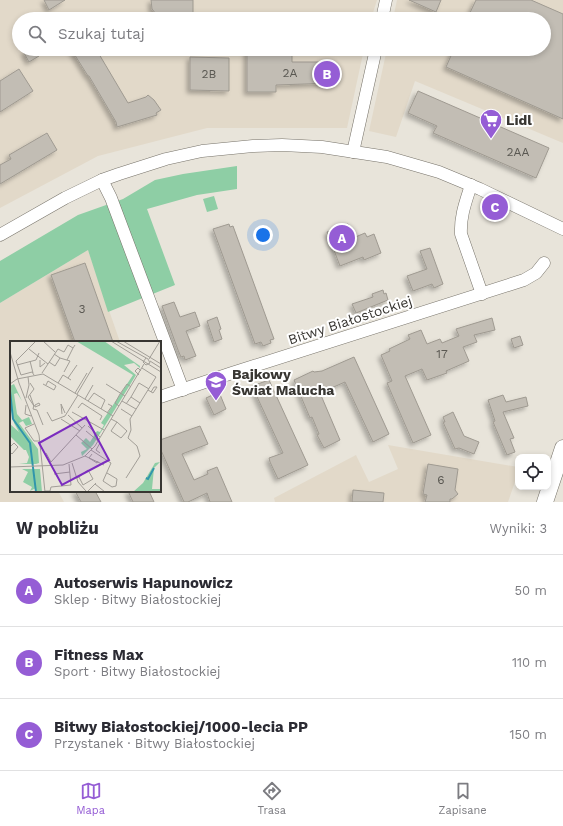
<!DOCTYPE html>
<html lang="pl">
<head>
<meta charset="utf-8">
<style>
  body { margin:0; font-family:"Work Sans",sans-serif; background:#f7f7f7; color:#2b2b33 }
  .controls { position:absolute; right:12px; bottom:12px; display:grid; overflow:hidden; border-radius:8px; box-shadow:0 2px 6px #0003 }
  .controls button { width:36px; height:36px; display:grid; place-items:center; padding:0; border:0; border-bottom:1px solid #e1e1e2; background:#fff; color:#2b2b33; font:20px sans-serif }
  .you { position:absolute; left:263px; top:235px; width:14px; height:14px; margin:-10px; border:3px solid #fff; border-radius:50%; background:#1a73e8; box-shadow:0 0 0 6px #1a73e833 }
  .badge { display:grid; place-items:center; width:26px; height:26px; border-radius:50%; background:#955dd5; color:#fff; font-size:13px; font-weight:700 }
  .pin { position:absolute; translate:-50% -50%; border:2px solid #fff; box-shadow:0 1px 4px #0006 }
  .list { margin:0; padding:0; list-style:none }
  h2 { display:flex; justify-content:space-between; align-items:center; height:52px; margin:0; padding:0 16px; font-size:17px }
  h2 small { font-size:13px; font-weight:400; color:#7c7c81 }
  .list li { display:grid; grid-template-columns:26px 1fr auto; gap:12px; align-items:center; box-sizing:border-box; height:72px; padding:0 16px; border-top:1px solid #e1e1e2 }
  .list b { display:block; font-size:15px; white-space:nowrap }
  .list p { margin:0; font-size:13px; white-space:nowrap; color:#7c7c81 }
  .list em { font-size:13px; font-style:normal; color:#7c7c81 }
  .icon { flex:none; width:22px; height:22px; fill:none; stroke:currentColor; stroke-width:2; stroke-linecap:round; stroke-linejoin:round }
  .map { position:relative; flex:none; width:563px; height:502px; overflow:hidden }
  .search { position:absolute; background:#fff; box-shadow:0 2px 6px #0003; left:12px; right:12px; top:12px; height:44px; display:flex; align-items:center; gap:10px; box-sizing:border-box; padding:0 14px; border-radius:22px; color:#7c7c81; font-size:15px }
  .sheet { height:268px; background:#fff }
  nav { display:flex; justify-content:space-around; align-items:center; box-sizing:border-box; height:56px; border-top:1px solid #e1e1e2; background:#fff; font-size:11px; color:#7c7c81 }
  nav a { display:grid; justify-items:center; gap:2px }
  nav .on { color:#955dd5 }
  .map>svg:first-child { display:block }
  .built { fill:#e2d9c9 }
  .green { fill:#8ecea5 }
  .building { fill:#c2bdb4; stroke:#9f9a91; filter:url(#shadow) }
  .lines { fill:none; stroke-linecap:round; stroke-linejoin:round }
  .minor-casing { stroke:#77736a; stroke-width:13 }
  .major-casing { stroke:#77736a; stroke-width:17 }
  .minor { stroke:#fff; stroke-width:12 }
  .major { stroke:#fff; stroke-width:16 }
  .labels { text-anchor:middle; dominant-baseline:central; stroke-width:4; stroke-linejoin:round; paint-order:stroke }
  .number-label { font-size:12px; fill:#5a5852 }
  .poi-label { font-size:14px; font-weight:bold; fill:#383632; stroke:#fff; text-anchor:start }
  .street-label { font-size:14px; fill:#383632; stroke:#fff }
  .inset-river { fill:none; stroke:#3196ac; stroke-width:2 }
  .inset-road { fill:none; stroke:#a29e97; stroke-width:1 }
  .view { fill:#7b2cbf; fill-opacity:0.15; stroke:#7b2cbf; stroke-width:2 }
  .inset-edge { fill:none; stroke:#383632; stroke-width:2 }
</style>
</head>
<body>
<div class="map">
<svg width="563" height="502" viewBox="0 0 563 502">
  <defs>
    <filter id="shadow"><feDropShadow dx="-3" dy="3" stdDeviation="2" flood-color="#0004"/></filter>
  </defs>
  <rect width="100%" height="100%" fill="#e8e4da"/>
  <g class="built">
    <polygon points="0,0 377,0 371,19 19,19 19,49 364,49 347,128 207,128 98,156 0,208"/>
    <polygon points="397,0 563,0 563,143 415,81 396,137 369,131 387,49 544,49 544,19 393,19"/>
    <polygon points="88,250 120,342 11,342 11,491 58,491 64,502 0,502 0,303"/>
    <polygon points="388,445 518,467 518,473 508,502 275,502 274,498 356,455 369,482 398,469"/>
  </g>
  <g class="green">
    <polygon points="237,166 237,189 197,195 147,209 175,285 108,312 88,250 0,303 0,261 78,215 123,199 155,180 183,174"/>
    <polygon points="214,196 218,209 207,212 203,199"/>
  </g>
  <g class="building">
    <polygon points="44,0 65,0 49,10"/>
    <polygon points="151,0 193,0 193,13 156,14 152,9"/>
    <polygon points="409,0 441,0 436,12"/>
    <polygon points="476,0 531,0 563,14 563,119 446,67 454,49 544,49 544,19 467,19"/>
    <polygon points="30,49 34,49 39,56 29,62 24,53"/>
    <polygon points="71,49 96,49 128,103 146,97 148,95 154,100 161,110 156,113 157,115 117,127 116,122 89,76 88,76"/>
    <polygon points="247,49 292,49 292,62 333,62 333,83 276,85 276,92 247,92"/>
    <polygon points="190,57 229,58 229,91 190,90"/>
    <polygon points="19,69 33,91 0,112 0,81"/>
    <polygon points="418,91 549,148 536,178 433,133 437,126 408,113"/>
    <polygon points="47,133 57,150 0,184 0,165 11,159 9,155"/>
    <polygon points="229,224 230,227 233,226 274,339 270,340 271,343 263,346 261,342 255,344 213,229"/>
    <polygon points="348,224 353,238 365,233 367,237 374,234 381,253 364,260 363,257 340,266 327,232"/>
    <polygon points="430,248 443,284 434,288 432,284 413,291 407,276 427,269 420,251"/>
    <polygon points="85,263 113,342 75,342 51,275"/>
    <polygon points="383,290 384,294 386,293 388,300 356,313 352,304 373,297 372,294"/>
    <polygon points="174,302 180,317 195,312 200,326 186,331 196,356 185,360 184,356 181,357 178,350 162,306"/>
    <polygon points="217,317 221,329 219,330 222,339 214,342 207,321"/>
    <polygon points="492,318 495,330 474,335 477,342 463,347 469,361 446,371 447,373 427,380 422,369 405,376 431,435 413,443 387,383 392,381 381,355 390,351 389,349 410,339 408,335 421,330 427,344 440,339 442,343 459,336 456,329"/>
    <polygon points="520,336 523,345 514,348 511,339"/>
    <polygon points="354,357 389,434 373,442 345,382 320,393 340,440 324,448 317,435 319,434 312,417 310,418 294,380 313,371 314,372 322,371"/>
    <polygon points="269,380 308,465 278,479 270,462 269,458 283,453 252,386"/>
    <polygon points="219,392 226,409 214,415 206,398"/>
    <polygon points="503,395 506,402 526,397 528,406 503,412 514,438 510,439 515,452 507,455 493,422 495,421 488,400"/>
    <polygon points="453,412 464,436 479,442 474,454 459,448 455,449 443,422 445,422 443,417"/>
    <polygon points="200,426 208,444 182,454 194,480 208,474 207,471 217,467 232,502 210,502 207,493 188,502 184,502 160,448 160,440"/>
    <polygon points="428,464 458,469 455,490 458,494 452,499 450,499 450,502 425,502 427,495 423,494"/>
    <polygon points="353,490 384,493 383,502 352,502"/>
    <polygon points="75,491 95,491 101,502 81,502"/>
    <polygon points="128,491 149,491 154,502 133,502"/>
  </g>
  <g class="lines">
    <g class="minor-casing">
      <g id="minor">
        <polyline points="382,19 386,0"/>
        <polyline points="353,152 376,49"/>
        <polyline points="102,180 111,198 183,390"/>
        <path d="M471,185C466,201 460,216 461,234L482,294"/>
        <polyline points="0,235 65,198 102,180 119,174 166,159 202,151 253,146 282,145 322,147 387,157 439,172 480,189 563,229"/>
        <polyline points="160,397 232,373 524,280 536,273 544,263"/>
      </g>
    </g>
    <g class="major-casing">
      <polyline id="major" points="545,502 563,448"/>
    </g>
    <use href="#minor" class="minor"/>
    <use href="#major" class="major"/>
  </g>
  <defs>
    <g id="supermarket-pin" transform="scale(1.15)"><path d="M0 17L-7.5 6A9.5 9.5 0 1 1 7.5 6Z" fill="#955dd5" stroke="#fff"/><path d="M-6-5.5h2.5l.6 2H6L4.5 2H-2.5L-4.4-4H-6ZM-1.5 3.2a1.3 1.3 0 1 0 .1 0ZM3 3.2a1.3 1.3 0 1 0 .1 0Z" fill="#fff"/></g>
    <g id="school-pin" transform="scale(1.15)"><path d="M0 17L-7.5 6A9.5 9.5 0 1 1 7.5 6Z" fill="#955dd5" stroke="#fff"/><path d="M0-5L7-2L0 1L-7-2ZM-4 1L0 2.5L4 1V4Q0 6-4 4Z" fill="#fff"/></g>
  </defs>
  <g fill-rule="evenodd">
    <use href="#supermarket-pin" x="491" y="120"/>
    <use href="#school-pin" x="216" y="382"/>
  </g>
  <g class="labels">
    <g class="number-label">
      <text x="290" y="73">2A</text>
      <text x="209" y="74">2B</text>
      <text x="518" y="152">2AA</text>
      <text x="82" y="309">3</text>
      <text x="442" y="354">17</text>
      <text x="441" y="480">6</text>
    </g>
    <g class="poi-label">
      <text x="506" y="120">Lidl</text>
      <text x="232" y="374">Bajkowy<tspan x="232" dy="16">Świat Malucha</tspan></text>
    </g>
    <g class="street-label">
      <text transform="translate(350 320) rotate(-18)">Bitwy Białostockiej</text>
    </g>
  </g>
  <g transform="translate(10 341)">
    <rect width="151" height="151" fill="#e8e4da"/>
    <path d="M66,0H94L130,25V27L124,22L114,24L126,34L83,104L72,115L71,111L77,108L71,102L76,97L80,101L87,90L90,91L94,84L91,82L123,34ZM4,43L12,60L7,52L4,53L7,73L12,79L19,76L22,83L16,85L13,80L9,82L28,108L29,122L26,123H9L17,122L19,116L16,109H14L0,95V83L9,91L4,82L0,63V45ZM150,121L144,127L142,148H151V151H123L133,142L145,122ZM12,128H30L32,151H26V147L20,150L22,146L13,141L18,131Z" fill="#8ecea5"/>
    <path class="inset-river" d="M0,50L3,78L20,102L26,151M136,137L138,138L144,127"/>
    <path class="inset-road" d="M33,0L45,11M101,0L151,31M106,0L138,18L140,22L136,24L133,21L136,17M113,0L151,23M19,8L38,23M0,11L9,42L29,94L35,151M50,17L60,20L54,31M139,18L150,0M30,19V26L35,22M57,19L63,7M20,20L23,32M140,20L151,27M39,21L45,25L50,17L44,13M7,24L26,19L29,12M32,32L48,8L54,11L58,4L63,7L65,4M24,34L22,31L11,34L6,20L26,0M129,34L125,30L128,27L131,30M58,37L67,24M20,42L24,48L18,56L24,65L20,54M48,42L53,34L61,39M0,43L7,38L33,33L103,75M33,43L44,49L46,45L38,40L36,44M96,43L115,55M138,49L143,52L147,46H144L141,51M65,52L77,32M67,53L83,26M121,56L129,42L139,48M16,57L19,44L18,36M75,58L83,44M78,60L84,52L95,59L91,68M112,60L126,68M29,62L30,64L25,66V64ZM116,63L121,56L130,62M16,64L15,73L21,75M24,64L23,68L27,69L33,84M109,65L105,62L110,53L117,43L121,46M68,67L72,62L92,75L90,79M111,68L122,75M37,71L42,80L55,75L68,54M62,71L94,89M97,72L102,65L98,63M52,73L51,63L55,72M58,74L72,87M51,78L70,90M101,78L107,81L101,90L111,97L117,90L107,81M24,83L15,87L24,100H29M78,85L90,96M76,90L88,100M66,94L82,108M0,106L4,102L8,106L2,113L0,111M81,109L101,122L93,140L102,146L106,145L107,138L97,132M36,112L41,121L75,84M90,112L86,109L90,102M82,113L79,117L87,122L88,120M75,115L94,124M62,122L68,141L75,149L77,151L86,142M0,126L53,124L75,115L85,105L134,23M44,133L60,131M67,137L69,136L73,144L83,138L78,129L69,136M116,137L130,115L127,105L118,97L121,89L120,78L146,36L132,27M85,143L95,151M35,150H40L41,146L61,144L59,123"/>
    <path class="view" d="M76,76L99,119L52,144L29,102Z"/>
    <rect width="151" height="151" class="inset-edge"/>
  </g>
</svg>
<div class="controls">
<button><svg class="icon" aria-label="locate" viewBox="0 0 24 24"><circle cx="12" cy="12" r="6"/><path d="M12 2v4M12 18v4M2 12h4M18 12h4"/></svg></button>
</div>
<div class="you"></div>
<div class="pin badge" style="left:342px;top:238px">A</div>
<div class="pin badge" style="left:327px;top:74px">B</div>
<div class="pin badge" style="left:495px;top:207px">C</div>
<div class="search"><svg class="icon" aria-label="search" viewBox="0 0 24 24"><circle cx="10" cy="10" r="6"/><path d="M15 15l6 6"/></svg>Szukaj tutaj</div>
</div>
<section class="sheet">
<h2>W pobliżu<small>Wyniki: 3</small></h2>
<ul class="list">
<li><span class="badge">A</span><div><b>Autoserwis Hapunowicz</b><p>Sklep · Bitwy Białostockiej</p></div><em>50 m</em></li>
<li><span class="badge">B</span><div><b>Fitness Max</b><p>Sport · Bitwy Białostockiej</p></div><em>110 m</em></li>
<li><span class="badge">C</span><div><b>Bitwy Białostockiej/1000-lecia PP</b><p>Przystanek · Bitwy Białostockiej</p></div><em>150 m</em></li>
</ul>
</section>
<nav>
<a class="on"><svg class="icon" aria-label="map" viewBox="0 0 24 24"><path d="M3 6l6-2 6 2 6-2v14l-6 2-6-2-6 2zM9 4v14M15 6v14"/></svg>Mapa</a>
<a><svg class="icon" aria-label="directions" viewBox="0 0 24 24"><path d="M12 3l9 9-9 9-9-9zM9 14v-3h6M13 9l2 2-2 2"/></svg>Trasa</a>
<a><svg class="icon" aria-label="saved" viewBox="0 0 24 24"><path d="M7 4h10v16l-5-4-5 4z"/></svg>Zapisane</a>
</nav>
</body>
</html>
